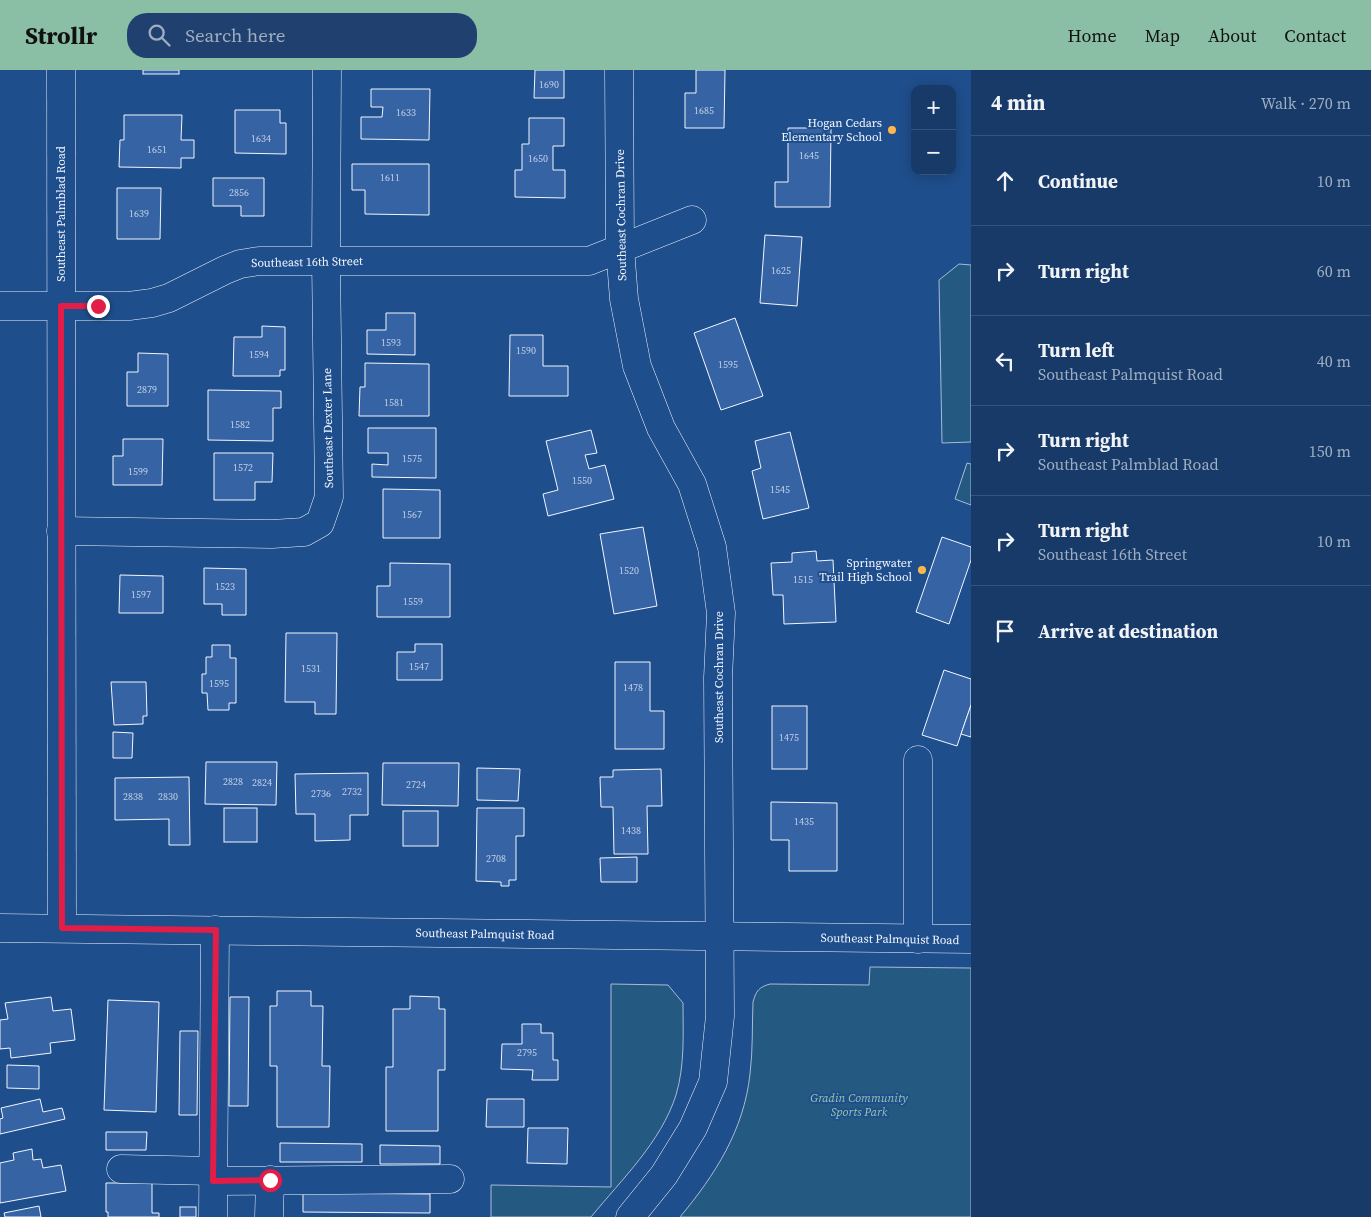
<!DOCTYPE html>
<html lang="en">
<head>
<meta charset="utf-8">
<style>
  body { margin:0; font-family:"Source Serif 4",serif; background:#20416f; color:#f1f3f6 }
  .controls { position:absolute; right:15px; top:15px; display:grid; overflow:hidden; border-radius:10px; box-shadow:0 2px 12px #0003 }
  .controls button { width:45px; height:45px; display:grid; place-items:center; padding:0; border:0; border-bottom:1px solid #36547d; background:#173a69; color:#f1f3f6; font:25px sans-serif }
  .stop { position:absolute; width:15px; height:15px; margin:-11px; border:4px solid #e11d48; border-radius:50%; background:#fff }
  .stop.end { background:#e11d48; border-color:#fff; box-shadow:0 1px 5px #0008 }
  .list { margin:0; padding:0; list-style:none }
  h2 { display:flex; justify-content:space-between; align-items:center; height:65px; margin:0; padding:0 20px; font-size:21px }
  h2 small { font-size:16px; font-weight:400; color:#9eadc0 }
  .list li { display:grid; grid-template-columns:32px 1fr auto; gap:15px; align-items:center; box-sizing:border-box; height:90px; padding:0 20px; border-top:1px solid #36547d }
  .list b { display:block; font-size:19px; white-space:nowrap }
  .list p { margin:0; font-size:16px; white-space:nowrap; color:#9eadc0 }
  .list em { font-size:16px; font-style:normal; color:#9eadc0 }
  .icon { flex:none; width:28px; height:28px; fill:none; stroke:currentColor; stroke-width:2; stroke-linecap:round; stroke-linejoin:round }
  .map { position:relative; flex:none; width:971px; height:1147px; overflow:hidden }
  header { display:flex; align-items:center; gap:30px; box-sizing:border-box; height:70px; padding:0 25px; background:#8abfa5; color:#111 }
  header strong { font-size:24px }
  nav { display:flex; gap:28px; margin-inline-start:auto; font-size:18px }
  .search { width:350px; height:45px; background:#20416f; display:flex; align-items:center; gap:12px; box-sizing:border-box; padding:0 18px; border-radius:20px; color:#9eadc0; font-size:19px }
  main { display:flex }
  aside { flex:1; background:#173a69 }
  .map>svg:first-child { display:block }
  .green { fill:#245a82; stroke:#a8bbd7 }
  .building { fill:#3563a3; stroke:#f2f6ff }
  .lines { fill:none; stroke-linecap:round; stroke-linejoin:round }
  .minor-casing { stroke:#f2f6ff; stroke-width:29 }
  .major-casing { stroke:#f2f6ff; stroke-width:29 }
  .minor { stroke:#1f4e8c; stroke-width:28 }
  .major { stroke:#1f4e8c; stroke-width:28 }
  .route { stroke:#e11d48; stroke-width:6 }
  .poi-dot { fill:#ffb74d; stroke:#1f4e8c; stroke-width:2 }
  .labels { text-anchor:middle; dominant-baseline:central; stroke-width:4; stroke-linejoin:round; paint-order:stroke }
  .number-label { font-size:10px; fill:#c3d1e8 }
  .poi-label { font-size:12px; fill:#f2f6ff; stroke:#1f4e8c; text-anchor:end }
  .street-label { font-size:12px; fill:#f2f6ff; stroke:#1f4e8c }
  .park-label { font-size:12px; font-style:italic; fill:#97c8a6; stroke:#1f4e8c }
</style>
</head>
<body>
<header>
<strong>Strollr</strong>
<div class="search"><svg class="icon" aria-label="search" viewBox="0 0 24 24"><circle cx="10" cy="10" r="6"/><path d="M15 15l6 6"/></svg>Search here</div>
<nav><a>Home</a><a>Map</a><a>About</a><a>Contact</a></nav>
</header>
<main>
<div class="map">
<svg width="971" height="1147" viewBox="0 0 971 1147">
  <rect width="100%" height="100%" fill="#1f4e8c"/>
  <g class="green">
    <polygon points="959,194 971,195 971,372 942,373 939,210"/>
    <polygon points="967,393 971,394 971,435 955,429"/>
    <path d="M870,897L971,898V1147H680C715,1105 744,1060 750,1004C753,980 752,956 753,932C756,921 759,917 770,914L869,915Z"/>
    <path d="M611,914L668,915L683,933C683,963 685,995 676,1025C661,1072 622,1109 591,1147H491V1115L611,1117Z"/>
  </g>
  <g class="building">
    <rect x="143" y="0" width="36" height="4"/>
    <polygon points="535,0 564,0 564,28 534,28"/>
    <polygon points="696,0 725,0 724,58 685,58 685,23 696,23"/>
    <polygon points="371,19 430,19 429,70 361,69 361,47 382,47 383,37 371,37"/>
    <polygon points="235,40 280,40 280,53 286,53 286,84 235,83"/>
    <polygon points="124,45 182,45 181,70 194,70 194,88 181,88 181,98 119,97 120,70 124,70"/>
    <polygon points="529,48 564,48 564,76 553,76 553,100 565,100 565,128 515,127 515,100 522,100 522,74 529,74"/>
    <polygon points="788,58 831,58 830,137 775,137 775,112 788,112"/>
    <polygon points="352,94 429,94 429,145 365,144 365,120 352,120"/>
    <polygon points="213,108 264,108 264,146 241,146 241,136 213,136"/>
    <polygon points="117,118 161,118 160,169 117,169"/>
    <polygon points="765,165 802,167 797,236 760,233"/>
    <polygon points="386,243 415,243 415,285 367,284 367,260 386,260"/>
    <polygon points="735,248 763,326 721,340 694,263"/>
    <polygon points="262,256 285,257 285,300 280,300 280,306 233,306 234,267 262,267"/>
    <polygon points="510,265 543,265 543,296 568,296 568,326 509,326"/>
    <polygon points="138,283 168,284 168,336 127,336 127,302 138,302"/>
    <polygon points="365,293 429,294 429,346 359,346 360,317 365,317"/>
    <polygon points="208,320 281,321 281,338 273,338 273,371 208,370"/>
    <polygon points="368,358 436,358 436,408 372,407 372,394 388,395 388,383 368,383"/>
    <polygon points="591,360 597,383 585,385 589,399 605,395 614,429 548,446 543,424 558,420 546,371"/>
    <polygon points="790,362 809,438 763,449 752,401 761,398 755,371"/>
    <polygon points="123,369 163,369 162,415 113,415 113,386 123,386"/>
    <polygon points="214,383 273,383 272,412 255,412 255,430 214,430"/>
    <polygon points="383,419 440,420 440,468 383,468"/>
    <polygon points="643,457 657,536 614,544 600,464"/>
    <polygon points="942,467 971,477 971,490 949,554 916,542"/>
    <polygon points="816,481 817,491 833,490 836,552 784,554 783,525 773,525 771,493 792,492 792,483"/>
    <polygon points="390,493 450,494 450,547 377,547 377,516 390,516"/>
    <polygon points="204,498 246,499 246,545 222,545 222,534 204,534"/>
    <polygon points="120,505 163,506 163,543 119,543"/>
    <polygon points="286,563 337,563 336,644 315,644 315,632 285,632"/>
    <polygon points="415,574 442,574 442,610 397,610 397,582 415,582"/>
    <polygon points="212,575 230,575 230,588 236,588 236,633 229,633 229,640 208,640 207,623 202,623 202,604 206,604 206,587 212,587"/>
    <polygon points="615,592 650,592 650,641 664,641 664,679 615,679"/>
    <polygon points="944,600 971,609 971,635 957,676 922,665"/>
    <polygon points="111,612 146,612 147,646 143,646 143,654 114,655"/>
    <polygon points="971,635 971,667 961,664"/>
    <rect x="772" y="636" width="35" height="63"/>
    <polygon points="113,662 133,663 132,688 113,688"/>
    <polygon points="206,692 277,692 276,735 205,734"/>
    <polygon points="383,693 459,693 458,736 382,735"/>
    <polygon points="477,698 520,699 518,731 477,730"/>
    <polygon points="661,699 662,736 647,736 648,784 614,784 613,737 601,737 600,707 613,707 613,700"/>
    <polygon points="368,703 368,745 350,745 350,770 315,771 315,744 296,744 295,704"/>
    <polygon points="189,707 190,775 169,775 169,749 115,750 115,708"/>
    <polygon points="771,732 837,733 837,801 789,801 789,770 771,770"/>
    <rect x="224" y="738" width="33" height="34"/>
    <polygon points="477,738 524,738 524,766 516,766 516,810 509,810 509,816 501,816 501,812 476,811"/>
    <rect x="403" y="741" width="35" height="35"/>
    <polygon points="637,787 637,812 601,812 600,788"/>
    <polygon points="277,921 311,921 311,936 323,936 322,996 330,996 329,1057 277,1057 277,996 270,996 270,936 277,936"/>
    <polygon points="410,926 439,927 439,939 445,939 445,1000 438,1000 438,1061 386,1061 386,997 393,997 393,939 410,939"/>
    <polygon points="51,927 53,941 71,939 75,970 50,973 51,983 11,988 10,978 0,979 0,950 8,949 5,933"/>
    <polygon points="230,927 249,927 248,1036 229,1036"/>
    <polygon points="108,930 159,932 156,1042 104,1040"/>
    <polygon points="522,954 541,954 541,963 553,963 553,990 558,990 558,1010 532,1010 533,1000 501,999 502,974 522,974"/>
    <polygon points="180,961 198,961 197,1045 179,1045"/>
    <polygon points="7,995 39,996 39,1019 7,1018"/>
    <polygon points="40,1029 43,1042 62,1038 65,1049 0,1064 0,1049 3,1048 1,1038"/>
    <polygon points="487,1029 524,1029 524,1057 486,1057"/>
    <polygon points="528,1058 568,1058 567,1094 527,1093"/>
    <polygon points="106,1062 147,1062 146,1080 106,1080"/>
    <polygon points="280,1073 362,1074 362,1092 280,1092"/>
    <polygon points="380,1075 440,1076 440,1094 380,1094"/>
    <polygon points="32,1079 33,1090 41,1089 43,1098 61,1095 66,1121 0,1133 0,1093 14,1090 13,1083"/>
    <polygon points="106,1113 152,1113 152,1143 159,1143 159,1147 108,1147 108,1142 106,1142"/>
    <polygon points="303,1123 430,1124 430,1143 303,1142"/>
    <polygon points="39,1136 41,1147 5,1147 4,1143"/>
    <rect x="180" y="1137" width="16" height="10"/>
  </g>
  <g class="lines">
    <g class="minor-casing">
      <g id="minor">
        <polyline points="61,0 62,858"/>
        <polyline points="619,0 620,178 624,229 637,296 661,358 692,414 712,477 721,543 718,608 720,946 713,1012 693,1058 664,1105 630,1147"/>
        <polyline points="0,236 129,236 152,233 169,228 225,200 240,194 259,191 589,191 692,150"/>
        <polyline points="61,461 272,464 304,462 320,453 329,427 326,191 327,0"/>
        <polyline points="918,869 918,690"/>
        <polyline points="121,1099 213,1101"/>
        <polyline points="213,1111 450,1109"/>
        <polyline points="213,1147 215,860"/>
        <polyline points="269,1147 270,1110"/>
      </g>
    </g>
    <g class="major-casing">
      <polyline id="major" points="0,858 971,869"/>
    </g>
    <use href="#minor" class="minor"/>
    <use href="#major" class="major"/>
  </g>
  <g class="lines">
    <polyline class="route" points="98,236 61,236 62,858 216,860 213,1111 270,1110"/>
  </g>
  <g class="poi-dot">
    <circle cx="892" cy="60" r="5"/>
    <circle cx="922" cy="500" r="5"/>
  </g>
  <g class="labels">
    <g class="number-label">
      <text x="549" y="14">1690</text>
      <text x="704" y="40">1685</text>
      <text x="406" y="42">1633</text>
      <text x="261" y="68">1634</text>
      <text x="157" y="79">1651</text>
      <text x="809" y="85">1645</text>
      <text x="538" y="88">1650</text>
      <text x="390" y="107">1611</text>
      <text x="239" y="122">2856</text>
      <text x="139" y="143">1639</text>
      <text x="781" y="200">1625</text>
      <text x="391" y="272">1593</text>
      <text x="526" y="280">1590</text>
      <text x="259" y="284">1594</text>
      <text x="728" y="294">1595</text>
      <text x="147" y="319">2879</text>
      <text x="394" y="332">1581</text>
      <text x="240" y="354">1582</text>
      <text x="412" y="388">1575</text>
      <text x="243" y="397">1572</text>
      <text x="138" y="401">1599</text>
      <text x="582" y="410">1550</text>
      <text x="780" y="419">1545</text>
      <text x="412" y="444">1567</text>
      <text x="629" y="500">1520</text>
      <text x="803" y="509">1515</text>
      <text x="225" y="516">1523</text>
      <text x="141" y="524">1597</text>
      <text x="413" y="531">1559</text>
      <text x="419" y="596">1547</text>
      <text x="311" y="598">1531</text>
      <text x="219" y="613">1595</text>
      <text x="633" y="617">1478</text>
      <text x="789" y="667">1475</text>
      <text x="233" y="711">2828</text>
      <text x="262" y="712">2824</text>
      <text x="416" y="714">2724</text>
      <text x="352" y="721">2732</text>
      <text x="321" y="723">2736</text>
      <text x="133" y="726">2838</text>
      <text x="168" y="726">2830</text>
      <text x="804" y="751">1435</text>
      <text x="631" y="760">1438</text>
      <text x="496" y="788">2708</text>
      <text x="527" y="982">2795</text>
    </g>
    <g class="poi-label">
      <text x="882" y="53">Hogan Cedars<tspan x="882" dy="14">Elementary School</tspan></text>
      <text x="912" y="493">Springwater<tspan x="912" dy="14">Trail High School</tspan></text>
    </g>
    <g class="street-label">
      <text transform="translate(61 144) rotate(-90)">Southeast Palmblad Road</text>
      <text transform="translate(621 145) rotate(-91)">Southeast Cochran Drive</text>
      <text transform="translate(307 192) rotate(-1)">Southeast 16th Street</text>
      <text transform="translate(328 358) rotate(-91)">Southeast Dexter Lane</text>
      <text transform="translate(719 607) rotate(-90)">Southeast Cochran Drive</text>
      <text transform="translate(485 864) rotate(1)">Southeast Palmquist Road</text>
      <text transform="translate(890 869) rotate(1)">Southeast Palmquist Road</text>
    </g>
    <g class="park-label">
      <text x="859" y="1028">Gradin Community<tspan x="859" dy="14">Sports Park</tspan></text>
    </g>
  </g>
</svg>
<div class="controls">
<button>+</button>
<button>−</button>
</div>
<div class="stop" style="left:270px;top:1110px"></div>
<div class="stop end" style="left:98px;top:236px"></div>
</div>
<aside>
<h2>4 min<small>Walk · 270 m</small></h2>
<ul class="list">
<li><svg class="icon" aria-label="ahead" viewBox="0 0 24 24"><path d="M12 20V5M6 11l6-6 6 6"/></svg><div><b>Continue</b></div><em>10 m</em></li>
<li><svg class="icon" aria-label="right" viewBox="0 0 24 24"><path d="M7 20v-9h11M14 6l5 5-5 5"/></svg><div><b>Turn right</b></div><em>60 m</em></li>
<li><svg class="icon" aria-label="left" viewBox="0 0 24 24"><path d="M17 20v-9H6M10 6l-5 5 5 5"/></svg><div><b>Turn left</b><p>Southeast Palmquist Road</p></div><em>40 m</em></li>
<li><svg class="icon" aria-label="right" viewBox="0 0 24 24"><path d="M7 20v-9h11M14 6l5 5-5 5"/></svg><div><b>Turn right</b><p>Southeast Palmblad Road</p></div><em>150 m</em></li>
<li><svg class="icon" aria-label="right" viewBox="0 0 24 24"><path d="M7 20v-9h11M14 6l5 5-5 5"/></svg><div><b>Turn right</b><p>Southeast 16th Street</p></div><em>10 m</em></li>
<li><svg class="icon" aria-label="arrive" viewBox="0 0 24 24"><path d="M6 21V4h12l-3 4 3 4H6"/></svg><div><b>Arrive at destination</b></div></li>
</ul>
</aside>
</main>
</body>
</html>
